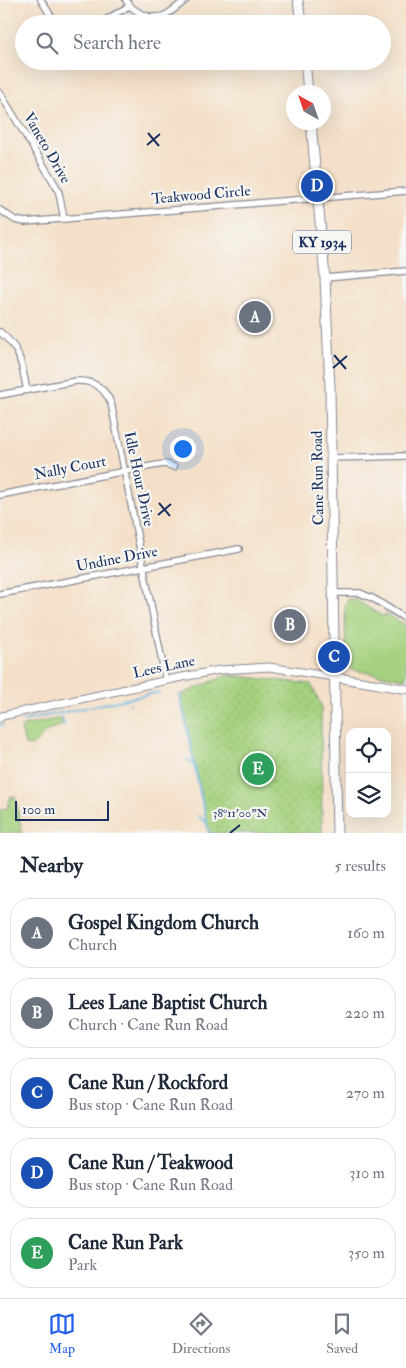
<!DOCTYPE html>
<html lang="en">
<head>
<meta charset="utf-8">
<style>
  body { margin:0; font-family:"IM FELL Double Pica",serif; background:#f6f6f7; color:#1f2937 }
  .controls { position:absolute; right:15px; bottom:15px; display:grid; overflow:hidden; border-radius:10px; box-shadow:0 5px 20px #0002 }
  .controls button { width:45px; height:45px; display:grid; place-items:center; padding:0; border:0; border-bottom:1px solid #e0e1e3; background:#fff; color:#1f2937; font:25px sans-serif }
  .compass { position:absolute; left:286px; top:85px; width:45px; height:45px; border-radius:50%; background:#fff; box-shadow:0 5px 20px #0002; rotate:320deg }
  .scale { position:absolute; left:15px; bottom:12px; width:94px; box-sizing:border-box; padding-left:5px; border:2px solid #1b2f5e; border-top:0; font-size:14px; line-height:18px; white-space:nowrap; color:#1b2f5e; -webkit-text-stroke:4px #f6f6f2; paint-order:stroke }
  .you { position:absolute; left:182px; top:448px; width:18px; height:18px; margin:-12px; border:4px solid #fff; border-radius:50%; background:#1a73e8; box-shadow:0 0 0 8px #1a73e833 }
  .badge { display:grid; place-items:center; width:32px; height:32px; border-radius:50%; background:#2563eb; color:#fff; font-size:16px; font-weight:700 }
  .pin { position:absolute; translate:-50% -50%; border:2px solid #fff; box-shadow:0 1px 5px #0006 }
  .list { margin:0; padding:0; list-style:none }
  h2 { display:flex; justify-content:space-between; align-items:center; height:65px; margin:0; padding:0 20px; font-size:21px }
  h2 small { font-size:16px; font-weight:400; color:#747a83 }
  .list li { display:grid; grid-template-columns:32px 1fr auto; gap:15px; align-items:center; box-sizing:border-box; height:70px; margin:0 10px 10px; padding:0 10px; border:1px solid #e0e1e3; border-radius:20px }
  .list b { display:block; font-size:19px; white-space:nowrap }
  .list p { margin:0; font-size:16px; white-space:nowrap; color:#747a83 }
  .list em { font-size:16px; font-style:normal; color:#747a83 }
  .icon { flex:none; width:28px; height:28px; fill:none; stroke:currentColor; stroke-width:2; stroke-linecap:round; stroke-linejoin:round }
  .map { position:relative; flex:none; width:406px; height:833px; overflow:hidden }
  .search { position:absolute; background:#fff; box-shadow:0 5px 20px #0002; left:15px; right:15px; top:15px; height:55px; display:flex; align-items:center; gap:12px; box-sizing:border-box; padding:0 18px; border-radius:28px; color:#747a83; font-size:19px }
  .sheet { height:465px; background:#fff }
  nav { display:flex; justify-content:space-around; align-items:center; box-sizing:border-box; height:70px; border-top:1px solid #e0e1e3; background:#fff; font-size:14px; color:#747a83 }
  nav a { display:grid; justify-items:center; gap:2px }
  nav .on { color:#2563eb }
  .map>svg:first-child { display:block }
  .green { fill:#a5d17e; stroke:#60806e }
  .park { fill:url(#park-dots); stroke:#60806e }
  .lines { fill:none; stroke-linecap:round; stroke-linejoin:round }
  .stream { stroke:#6cb7e5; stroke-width:2 }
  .minor-casing { stroke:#888893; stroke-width:8 }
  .tertiary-casing { stroke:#888893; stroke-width:9 }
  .secondary-casing { stroke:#888893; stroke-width:10 }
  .trunk-casing { stroke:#888893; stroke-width:11 }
  .minor { stroke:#fff; stroke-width:5.5 }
  .tertiary { stroke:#fff; stroke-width:7 }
  .secondary { stroke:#fff; stroke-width:8 }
  .trunk { stroke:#fff; stroke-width:9 }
  .ticks { fill:none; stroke:#1b2f5e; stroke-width:2 }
  .labels { text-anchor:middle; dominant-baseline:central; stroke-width:4.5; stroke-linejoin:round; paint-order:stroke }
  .shield { fill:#f6f6f2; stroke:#5d6b8a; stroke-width:1 }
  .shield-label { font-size:14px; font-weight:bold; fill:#1b2f5e }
  .street-label { font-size:15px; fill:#1b2f5e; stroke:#f6f6f2 }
  .ticks-label { font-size:12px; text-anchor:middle; fill:#1b2f5e; stroke:#f6f6f2; stroke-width:4.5; stroke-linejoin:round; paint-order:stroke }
</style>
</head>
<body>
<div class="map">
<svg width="406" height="833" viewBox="0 0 406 833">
  <defs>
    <pattern id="park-dots" width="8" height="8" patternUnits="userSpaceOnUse" patternTransform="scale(1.25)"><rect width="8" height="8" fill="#a5d17e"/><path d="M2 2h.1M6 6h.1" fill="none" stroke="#8db46f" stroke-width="1.8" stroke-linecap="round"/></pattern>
  </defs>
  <rect width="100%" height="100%" fill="#f6f6f2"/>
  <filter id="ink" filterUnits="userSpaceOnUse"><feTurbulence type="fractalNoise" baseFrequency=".02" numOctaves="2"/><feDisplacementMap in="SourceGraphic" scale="10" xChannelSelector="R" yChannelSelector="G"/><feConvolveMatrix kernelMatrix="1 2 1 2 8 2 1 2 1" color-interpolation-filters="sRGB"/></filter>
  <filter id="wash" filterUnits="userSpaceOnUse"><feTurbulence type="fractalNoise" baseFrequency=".0096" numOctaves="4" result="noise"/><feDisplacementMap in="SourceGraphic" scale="20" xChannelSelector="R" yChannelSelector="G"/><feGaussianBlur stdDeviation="1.12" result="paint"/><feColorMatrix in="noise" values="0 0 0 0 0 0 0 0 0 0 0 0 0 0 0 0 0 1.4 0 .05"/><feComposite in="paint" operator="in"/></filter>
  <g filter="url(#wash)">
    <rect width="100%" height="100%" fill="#f4e0c8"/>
    <g class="green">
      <polygon points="348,599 356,600 382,616 385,616 386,614 406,625 406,679 353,670 348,666 346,660 345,606"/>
      <path d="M61,718L63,725C58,727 52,728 48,731C39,736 36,749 25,745L21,729L23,726Z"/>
      <polygon points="15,796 22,833 0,833 0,810 8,808 8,803 10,802 10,797"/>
    </g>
    <polygon class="park" points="227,675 311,684 321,705 322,833 209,833 180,695"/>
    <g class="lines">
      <g class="stream">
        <polyline points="180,695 192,752"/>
        <polyline points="130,703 130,704"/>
        <polyline points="62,717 64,725"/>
        <polyline points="22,721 160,692"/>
        <polyline points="0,725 3,725"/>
        <polyline points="192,755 209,833"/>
        <polyline points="186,759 194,765"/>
        <polyline points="198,816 206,822"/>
      </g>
    </g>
  </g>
  <g filter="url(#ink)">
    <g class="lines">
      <g class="minor-casing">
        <g id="minor">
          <polyline points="41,0 56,24"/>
          <path d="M126,0C133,12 149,20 163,16C171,13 179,5 186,0"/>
          <polyline points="99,24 129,6"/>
          <polyline points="0,93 56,186 59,193 64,219"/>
          <polyline points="0,210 15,220 25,222 406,191"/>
          <polyline points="325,278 406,271"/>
          <path d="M0,332C22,350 21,364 27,390"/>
          <path d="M0,395L76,381C93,380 104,387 111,403L166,681"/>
          <polyline points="331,458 406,456"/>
          <polyline points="0,495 157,465 166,464 174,467"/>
          <polyline points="333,593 360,593 374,599 406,619"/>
          <polyline points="0,594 239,549"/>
        </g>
      </g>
      <g class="tertiary-casing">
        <polyline id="tertiary" points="0,718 2,716 177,678 220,670 269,667 334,677"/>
      </g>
      <g class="secondary-casing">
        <polyline id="secondary" points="334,677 406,689"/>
      </g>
      <g class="trunk-casing">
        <g id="trunk">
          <polyline points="298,0 301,24"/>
          <polyline points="305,61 308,92"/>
          <polyline points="311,122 325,278 330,388 337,833"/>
        </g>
      </g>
      <use href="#minor" class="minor"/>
      <use href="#tertiary" class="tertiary"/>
      <use href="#secondary" class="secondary"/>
      <use href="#trunk" class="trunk"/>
    </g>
  </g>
  <path class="ticks" d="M148,133L159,146M147,145L160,134M334,355L346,369M333,368L347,356M159,503L170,516M158,515L171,504M230,833L240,825"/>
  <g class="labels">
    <rect class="shield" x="293" y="230.5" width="58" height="23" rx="4"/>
    <g class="shield-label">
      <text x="322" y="242">KY 1934</text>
    </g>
    <g class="street-label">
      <text transform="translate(47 148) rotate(60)">Vaneto Drive</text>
      <text transform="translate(201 195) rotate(-5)">Teakwood Circle</text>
      <text transform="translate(70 468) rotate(-11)">Nally Court</text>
      <text transform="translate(318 478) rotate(-91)">Cane Run Road</text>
      <text transform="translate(139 479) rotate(78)">Idle Hour Drive</text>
      <text transform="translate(117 559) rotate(-11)">Undine Drive</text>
      <text transform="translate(164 667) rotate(-12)">Lees Lane</text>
    </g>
  </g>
  <g class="ticks-label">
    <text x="240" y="817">38°11'00"N</text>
  </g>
</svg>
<div class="controls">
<button><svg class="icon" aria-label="locate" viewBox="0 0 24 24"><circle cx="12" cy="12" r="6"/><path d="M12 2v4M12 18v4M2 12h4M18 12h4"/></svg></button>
<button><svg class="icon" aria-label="layers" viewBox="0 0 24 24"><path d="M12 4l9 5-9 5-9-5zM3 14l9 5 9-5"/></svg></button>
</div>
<svg class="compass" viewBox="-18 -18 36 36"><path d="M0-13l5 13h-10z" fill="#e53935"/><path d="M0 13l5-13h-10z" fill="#747a83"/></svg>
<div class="scale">100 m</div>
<div class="you"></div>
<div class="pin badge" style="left:255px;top:317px;background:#6b7280">A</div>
<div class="pin badge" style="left:290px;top:625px;background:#6b7280">B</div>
<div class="pin badge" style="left:334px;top:657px;background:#1a4fb4">C</div>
<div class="pin badge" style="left:317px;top:186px;background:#1a4fb4">D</div>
<div class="pin badge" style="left:258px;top:769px;background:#2e9e5b">E</div>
<div class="search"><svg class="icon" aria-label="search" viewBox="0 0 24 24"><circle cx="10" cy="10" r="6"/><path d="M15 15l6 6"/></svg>Search here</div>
</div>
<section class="sheet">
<h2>Nearby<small>5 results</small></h2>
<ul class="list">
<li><span class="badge" style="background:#6b7280">A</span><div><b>Gospel Kingdom Church</b><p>Church</p></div><em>160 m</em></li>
<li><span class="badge" style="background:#6b7280">B</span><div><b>Lees Lane Baptist Church</b><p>Church · Cane Run Road</p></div><em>220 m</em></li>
<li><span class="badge" style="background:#1a4fb4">C</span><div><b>Cane Run / Rockford</b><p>Bus stop · Cane Run Road</p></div><em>270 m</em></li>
<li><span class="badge" style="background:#1a4fb4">D</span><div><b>Cane Run / Teakwood</b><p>Bus stop · Cane Run Road</p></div><em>310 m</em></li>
<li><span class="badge" style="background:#2e9e5b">E</span><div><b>Cane Run Park</b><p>Park</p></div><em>350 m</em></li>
</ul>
</section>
<nav>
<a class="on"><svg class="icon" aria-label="map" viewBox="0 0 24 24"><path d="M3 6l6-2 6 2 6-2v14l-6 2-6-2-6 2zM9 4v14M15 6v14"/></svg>Map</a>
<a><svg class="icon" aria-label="directions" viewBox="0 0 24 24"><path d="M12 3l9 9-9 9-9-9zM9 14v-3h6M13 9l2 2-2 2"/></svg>Directions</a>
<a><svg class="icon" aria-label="saved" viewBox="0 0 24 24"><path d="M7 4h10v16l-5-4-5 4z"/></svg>Saved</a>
</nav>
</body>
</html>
